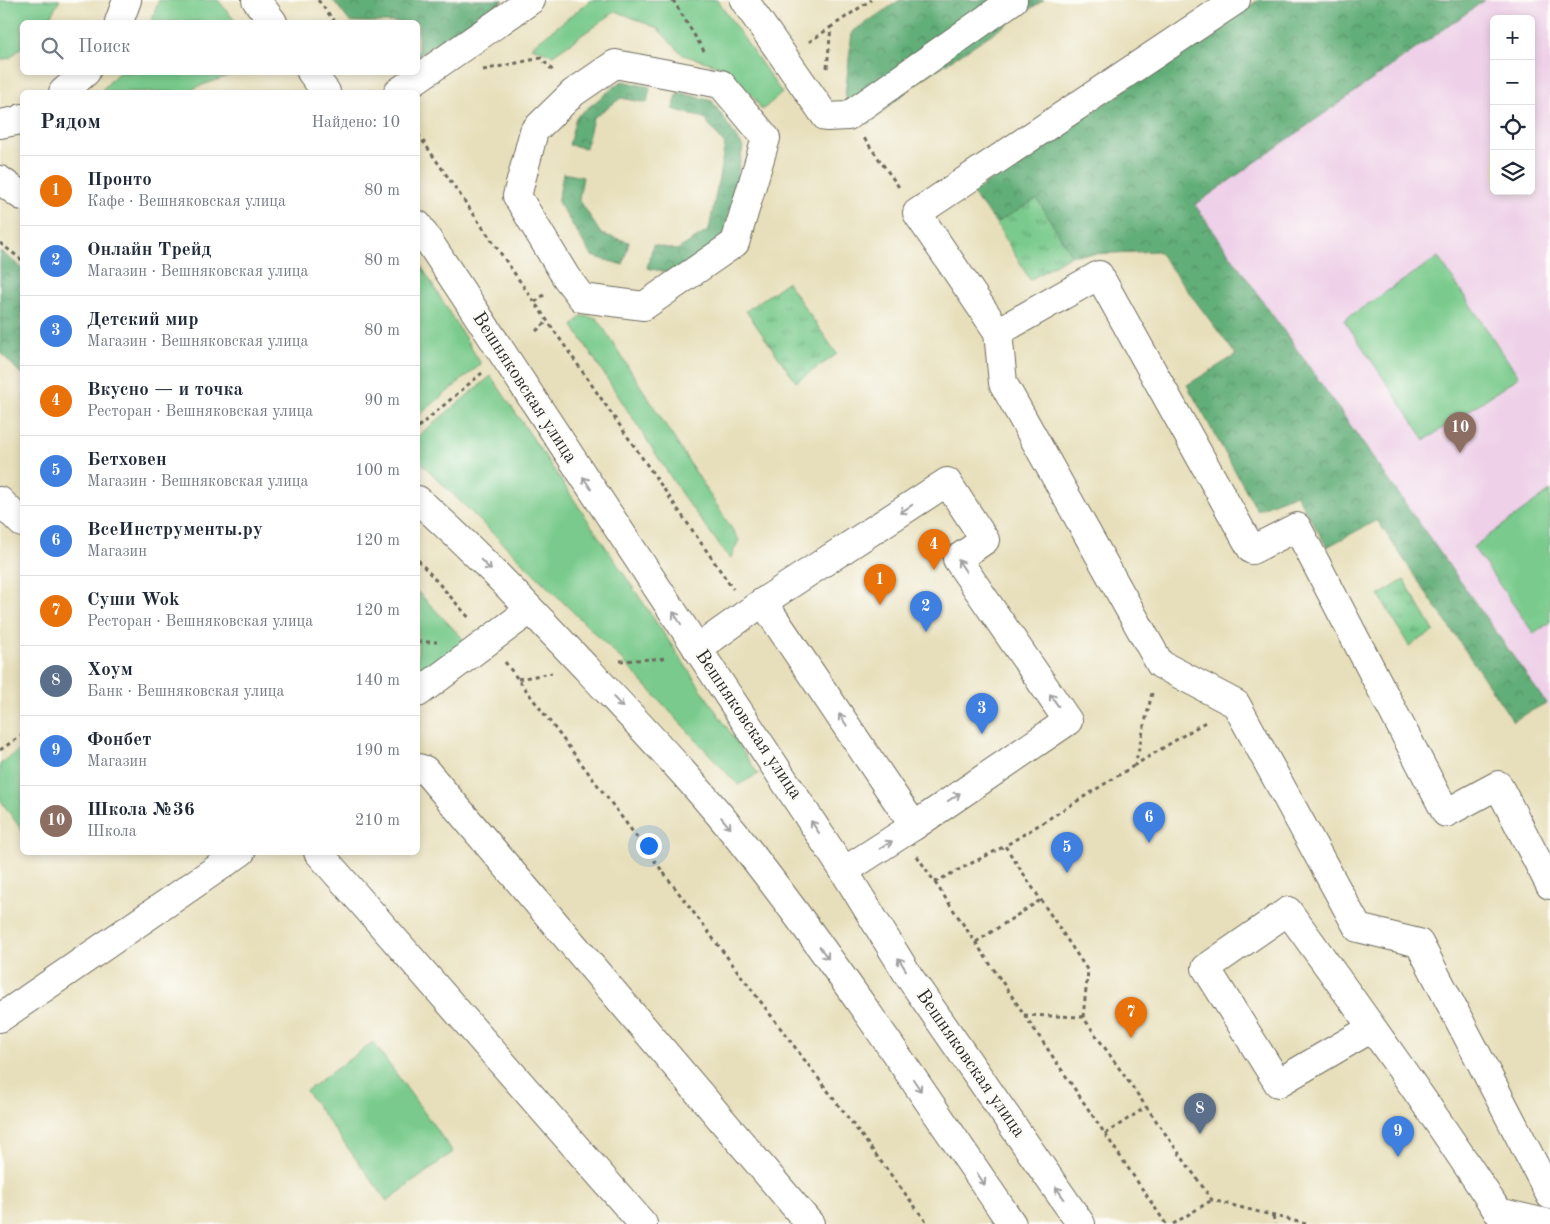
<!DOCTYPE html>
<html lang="ru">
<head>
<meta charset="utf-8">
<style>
  body { margin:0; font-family:"Old Standard TT",serif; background:#f2f2f3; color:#1f2937 }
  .controls { position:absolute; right:15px; top:15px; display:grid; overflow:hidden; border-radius:8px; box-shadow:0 2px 8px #0003 }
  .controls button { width:45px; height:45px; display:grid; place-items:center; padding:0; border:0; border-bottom:1px solid #e0e1e3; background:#fff; color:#1f2937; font:25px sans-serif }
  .you { position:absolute; left:648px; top:845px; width:18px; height:18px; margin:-12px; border:4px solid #fff; border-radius:50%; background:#1a73e8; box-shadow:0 0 0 8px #1a73e833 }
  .badge { display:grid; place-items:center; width:32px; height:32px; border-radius:50%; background:#1f6fb2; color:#fff; font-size:16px; font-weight:700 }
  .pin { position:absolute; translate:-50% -41px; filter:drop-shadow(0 1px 2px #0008) }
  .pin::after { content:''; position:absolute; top:26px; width:18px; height:15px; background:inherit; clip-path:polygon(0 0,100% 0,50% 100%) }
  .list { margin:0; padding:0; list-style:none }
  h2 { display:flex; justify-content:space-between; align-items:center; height:65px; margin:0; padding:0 20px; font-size:21px }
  h2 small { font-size:16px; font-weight:400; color:#747a83 }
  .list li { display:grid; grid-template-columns:32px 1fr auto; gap:15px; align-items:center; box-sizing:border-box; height:70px; padding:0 20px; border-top:1px solid #e0e1e3 }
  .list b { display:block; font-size:19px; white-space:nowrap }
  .list p { margin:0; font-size:16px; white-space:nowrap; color:#747a83 }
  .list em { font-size:16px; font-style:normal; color:#747a83 }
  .icon { flex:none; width:28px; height:28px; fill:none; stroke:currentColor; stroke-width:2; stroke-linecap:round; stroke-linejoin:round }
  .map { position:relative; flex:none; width:1550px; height:1224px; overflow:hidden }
  .search { position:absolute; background:#fff; box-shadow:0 2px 8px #0003; left:20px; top:20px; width:400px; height:55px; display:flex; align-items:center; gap:12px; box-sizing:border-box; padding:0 18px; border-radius:8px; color:#747a83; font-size:19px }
  .panel { position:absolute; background:#fff; box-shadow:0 2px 8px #0003; left:20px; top:90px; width:400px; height:765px; border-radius:8px }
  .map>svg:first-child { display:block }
  .built { fill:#eed0e8; fill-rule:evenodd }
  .grass { fill:#79ca8c; stroke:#527a5c }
  .forest { fill:url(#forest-crowns); stroke:#466c52 }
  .park { fill:url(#park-tufts); stroke:#527a5c }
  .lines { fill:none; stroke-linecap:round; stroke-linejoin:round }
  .minor-casing { stroke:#6d6a5d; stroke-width:30 }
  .path { stroke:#6d6a5d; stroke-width:3; stroke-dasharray:4 4; stroke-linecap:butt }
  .minor { stroke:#fff; stroke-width:28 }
  .oneway { stroke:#a0a0a0 }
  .labels { text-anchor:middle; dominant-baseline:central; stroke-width:5; stroke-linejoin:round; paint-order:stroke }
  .street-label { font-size:19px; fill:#2b2b2b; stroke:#fdfcf7 }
</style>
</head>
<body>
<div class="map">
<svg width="1550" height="1224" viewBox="0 0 1550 1224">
  <defs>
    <pattern id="forest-crowns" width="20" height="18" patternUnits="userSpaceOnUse" patternTransform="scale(1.25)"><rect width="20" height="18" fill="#62ae78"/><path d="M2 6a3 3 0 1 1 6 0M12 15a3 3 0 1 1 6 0" fill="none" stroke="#518e63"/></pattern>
    <pattern id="park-tufts" width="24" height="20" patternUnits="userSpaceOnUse" patternTransform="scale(1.25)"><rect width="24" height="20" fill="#79ca8c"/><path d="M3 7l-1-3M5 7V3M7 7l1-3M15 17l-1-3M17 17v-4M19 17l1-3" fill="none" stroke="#63a473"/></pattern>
  </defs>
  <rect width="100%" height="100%" fill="#fdfcf7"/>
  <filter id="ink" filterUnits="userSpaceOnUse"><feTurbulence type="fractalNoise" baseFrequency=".02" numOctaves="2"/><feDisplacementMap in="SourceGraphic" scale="10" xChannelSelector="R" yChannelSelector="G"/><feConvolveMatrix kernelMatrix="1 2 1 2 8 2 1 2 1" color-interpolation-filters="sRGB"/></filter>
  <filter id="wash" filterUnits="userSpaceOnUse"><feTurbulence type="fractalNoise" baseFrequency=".0096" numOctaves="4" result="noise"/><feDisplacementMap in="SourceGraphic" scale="20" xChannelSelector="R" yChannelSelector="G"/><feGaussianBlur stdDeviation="1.12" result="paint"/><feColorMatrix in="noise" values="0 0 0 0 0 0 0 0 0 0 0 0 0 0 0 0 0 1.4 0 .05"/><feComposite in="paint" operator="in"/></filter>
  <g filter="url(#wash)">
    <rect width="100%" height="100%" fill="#e7dfbb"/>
    <path class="built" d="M1485,0H1550V709L1195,205ZM1494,19H1531V191H1494Z"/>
    <g class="grass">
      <polygon points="0,0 60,0 47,22 22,22 22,47 10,58 0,60"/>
      <polygon points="159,0 218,0 236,22 151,22"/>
      <polygon points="591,0 717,0 782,93 762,110 751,93 726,68 683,55 657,28 616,11 553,55 531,47"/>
      <polygon points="119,72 236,72 236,73 197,87 189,92 100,92"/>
      <polygon points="1438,257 1519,377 1425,440 1344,320"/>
      <polygon points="418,261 481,364 418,416"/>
      <polygon points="581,316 597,318 739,540 730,559 683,496 573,326"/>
      <polygon points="491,376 758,774 738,785 622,660 418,460 418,436"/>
      <polygon points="1550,491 1550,622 1534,634 1473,547"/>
      <polygon points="418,592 468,644 418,682"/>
      <polygon points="22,748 22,831 0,799 0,764"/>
      <polygon points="373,1042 453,1152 387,1201 306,1091"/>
    </g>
    <g class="forest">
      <polygon points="333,0 504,0 418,56 418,22 350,22"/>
      <polygon points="900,0 1044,0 913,85 869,124 845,96 852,32"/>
      <polygon points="1258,0 1485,0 1195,205 1546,703 1513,721 1377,520 1327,547 1296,494 1257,510 1187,385 1236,355 1158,251 1071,255 1037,199 996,223 972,193"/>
      <polygon points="622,81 650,87 647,103 621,98 593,118 586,148 569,145 576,117"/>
      <polygon points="678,92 712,101 743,147 724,236 676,274 647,268 653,245 677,250 709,230 725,145 704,118 673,109"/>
      <polygon points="563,173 583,177 579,199 601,234 629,242 623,265 592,256 558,202"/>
      <polygon points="0,251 22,268 22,375 0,352"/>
    </g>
    <g class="park">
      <polygon points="1037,199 1071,255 1030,280 996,223"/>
      <polygon points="787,282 837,354 796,382 746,311"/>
      <polygon points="1404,580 1434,631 1409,646 1379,595"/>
    </g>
  </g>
  <g filter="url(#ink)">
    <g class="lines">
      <g class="minor-casing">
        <g id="minor">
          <polyline points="256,0 273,22"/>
          <polyline points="744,0 826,117 848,116 1013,0"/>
          <polyline points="1236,0 917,213 998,332 1099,275 1252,550 1297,527 1446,813 1498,785 1550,885"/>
          <polyline points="119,22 127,0"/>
          <polygon points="615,64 721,84 766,138 735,243 644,306 582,298 566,277 517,196 534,131 573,93"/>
          <polyline points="311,72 326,92"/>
          <polyline points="63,92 86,72"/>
          <polyline points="398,92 531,0"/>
          <polyline points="0,124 16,121 22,118"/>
          <polyline points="0,180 22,196"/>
          <polyline points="418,225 844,871 910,978 1081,1224"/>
          <polyline points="998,332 1003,383 1160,664 1236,704 1358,928 1419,943 1550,1195"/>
          <path d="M418,500C478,553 533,612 588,670C644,730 701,789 751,854C843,973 927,1099 1012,1224"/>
          <polyline points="0,501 22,523"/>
          <polyline points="763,602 947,482 985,540 957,559 1068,721 914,826"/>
          <polyline points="697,649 763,602 914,826 844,871"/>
          <polyline points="418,693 530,610"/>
          <polyline points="418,768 425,770 810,1224"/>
          <polyline points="318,852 643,1224"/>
          <polyline points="0,1018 241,852"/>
          <path d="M1372,1028L1278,1083L1206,968L1288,911C1360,1010 1432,1110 1498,1212L1550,1224"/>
        </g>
      </g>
      <g class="path">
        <polyline points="318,0 335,22"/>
        <polyline points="673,0 704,51"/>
        <polyline points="809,42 831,27"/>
        <polyline points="827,68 831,27 871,0"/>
        <polyline points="483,70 541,58 554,72"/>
        <polyline points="418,134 733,589"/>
        <polyline points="864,138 901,190"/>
        <polyline points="0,243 22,260"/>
        <polyline points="535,302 544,295"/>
        <polyline points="536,331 548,321"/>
        <polyline points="418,427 482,373"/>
        <polyline points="418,560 471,620"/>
        <polyline points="418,642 437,642"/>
        <polyline points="620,661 668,658"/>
        <polyline points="505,662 928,1224"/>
        <polyline points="518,679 552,673"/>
        <polyline points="1152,693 1135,765 1207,721"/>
        <polyline points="0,750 22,735"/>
        <polyline points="917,856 1166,1224"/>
        <polyline points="935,882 1005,846"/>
        <polyline points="976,942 1042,899"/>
        <polyline points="1024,1015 1083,1017 1212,1200 1306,1224"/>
        <polyline points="1083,1017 1088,971 1005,846 1135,765"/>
        <polyline points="1105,1134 1146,1107"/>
        <polyline points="1273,1216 1275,1224"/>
        <polyline points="1173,1224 1212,1200"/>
      </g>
      <use href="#minor" class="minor"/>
    </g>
    <defs><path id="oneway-shaft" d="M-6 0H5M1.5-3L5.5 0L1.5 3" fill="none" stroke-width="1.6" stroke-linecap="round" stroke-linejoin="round" transform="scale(1.25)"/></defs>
    <g class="oneway">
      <use href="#oneway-shaft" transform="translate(587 483) rotate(-123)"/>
      <use href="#oneway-shaft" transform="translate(906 509) rotate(147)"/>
      <use href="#oneway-shaft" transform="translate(486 565) rotate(45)"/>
      <use href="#oneway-shaft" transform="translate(962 566) rotate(-124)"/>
      <use href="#oneway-shaft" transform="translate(677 618) rotate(-123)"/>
      <use href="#oneway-shaft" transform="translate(1054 700) rotate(-125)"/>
      <use href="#oneway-shaft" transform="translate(618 702) rotate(47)"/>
      <use href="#oneway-shaft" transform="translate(843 720) rotate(-124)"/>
      <use href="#oneway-shaft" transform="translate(954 797) rotate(-34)"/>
      <use href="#oneway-shaft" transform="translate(726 823) rotate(50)"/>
      <use href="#oneway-shaft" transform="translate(815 827) rotate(-124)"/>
      <use href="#oneway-shaft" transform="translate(886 845) rotate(-32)"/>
      <use href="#oneway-shaft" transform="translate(824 953) rotate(54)"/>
      <use href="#oneway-shaft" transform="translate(902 964) rotate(-122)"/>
      <use href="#oneway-shaft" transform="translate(917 1085) rotate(56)"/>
      <use href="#oneway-shaft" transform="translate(981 1179) rotate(56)"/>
      <use href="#oneway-shaft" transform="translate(1060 1193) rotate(-125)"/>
    </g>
  </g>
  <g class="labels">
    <g class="street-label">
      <text transform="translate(524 388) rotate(57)">Вешняковская улица</text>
      <text transform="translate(748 725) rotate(56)">Вешняковская улица</text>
      <text transform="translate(970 1064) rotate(55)">Вешняковская улица</text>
    </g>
  </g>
</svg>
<div class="controls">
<button>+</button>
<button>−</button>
<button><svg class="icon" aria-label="locate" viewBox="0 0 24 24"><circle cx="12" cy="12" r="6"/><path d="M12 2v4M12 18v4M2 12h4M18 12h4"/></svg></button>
<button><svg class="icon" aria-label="layers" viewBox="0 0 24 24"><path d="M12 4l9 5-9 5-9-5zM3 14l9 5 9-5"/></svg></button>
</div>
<div class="you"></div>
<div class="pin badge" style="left:880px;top:605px;background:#e8710a">1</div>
<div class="pin badge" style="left:926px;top:632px;background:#3f7fe0">2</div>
<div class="pin badge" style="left:982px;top:734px;background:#3f7fe0">3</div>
<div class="pin badge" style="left:934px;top:570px;background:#e8710a">4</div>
<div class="pin badge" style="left:1067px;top:873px;background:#3f7fe0">5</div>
<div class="pin badge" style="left:1149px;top:843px;background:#3f7fe0">6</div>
<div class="pin badge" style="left:1131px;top:1038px;background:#e8710a">7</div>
<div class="pin badge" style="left:1200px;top:1134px;background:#5c6f8a">8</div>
<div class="pin badge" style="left:1398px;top:1157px;background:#3f7fe0">9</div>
<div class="pin badge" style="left:1460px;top:453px;background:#8d6e63">10</div>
<div class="search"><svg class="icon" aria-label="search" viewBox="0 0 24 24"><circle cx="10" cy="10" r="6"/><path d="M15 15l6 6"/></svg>Поиск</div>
<section class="panel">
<h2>Рядом<small>Найдено: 10</small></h2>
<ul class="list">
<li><span class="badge" style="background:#e8710a">1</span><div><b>Пронто</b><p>Кафе · Вешняковская улица</p></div><em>80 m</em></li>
<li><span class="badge" style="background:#3f7fe0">2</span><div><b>Онлайн Трейд</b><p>Магазин · Вешняковская улица</p></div><em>80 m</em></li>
<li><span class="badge" style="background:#3f7fe0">3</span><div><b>Детский мир</b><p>Магазин · Вешняковская улица</p></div><em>80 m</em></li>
<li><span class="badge" style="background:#e8710a">4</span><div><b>Вкусно — и точка</b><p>Ресторан · Вешняковская улица</p></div><em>90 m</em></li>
<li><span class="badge" style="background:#3f7fe0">5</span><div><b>Бетховен</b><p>Магазин · Вешняковская улица</p></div><em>100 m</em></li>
<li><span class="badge" style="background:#3f7fe0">6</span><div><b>ВсеИнструменты.ру</b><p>Магазин</p></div><em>120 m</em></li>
<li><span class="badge" style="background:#e8710a">7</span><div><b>Суши Wok</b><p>Ресторан · Вешняковская улица</p></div><em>120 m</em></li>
<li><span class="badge" style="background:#5c6f8a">8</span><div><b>Хоум</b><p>Банк · Вешняковская улица</p></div><em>140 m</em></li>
<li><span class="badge" style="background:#3f7fe0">9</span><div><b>Фонбет</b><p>Магазин</p></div><em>190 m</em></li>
<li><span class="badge" style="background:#8d6e63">10</span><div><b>Школа №36</b><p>Школа</p></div><em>210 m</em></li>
</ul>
</section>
</div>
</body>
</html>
